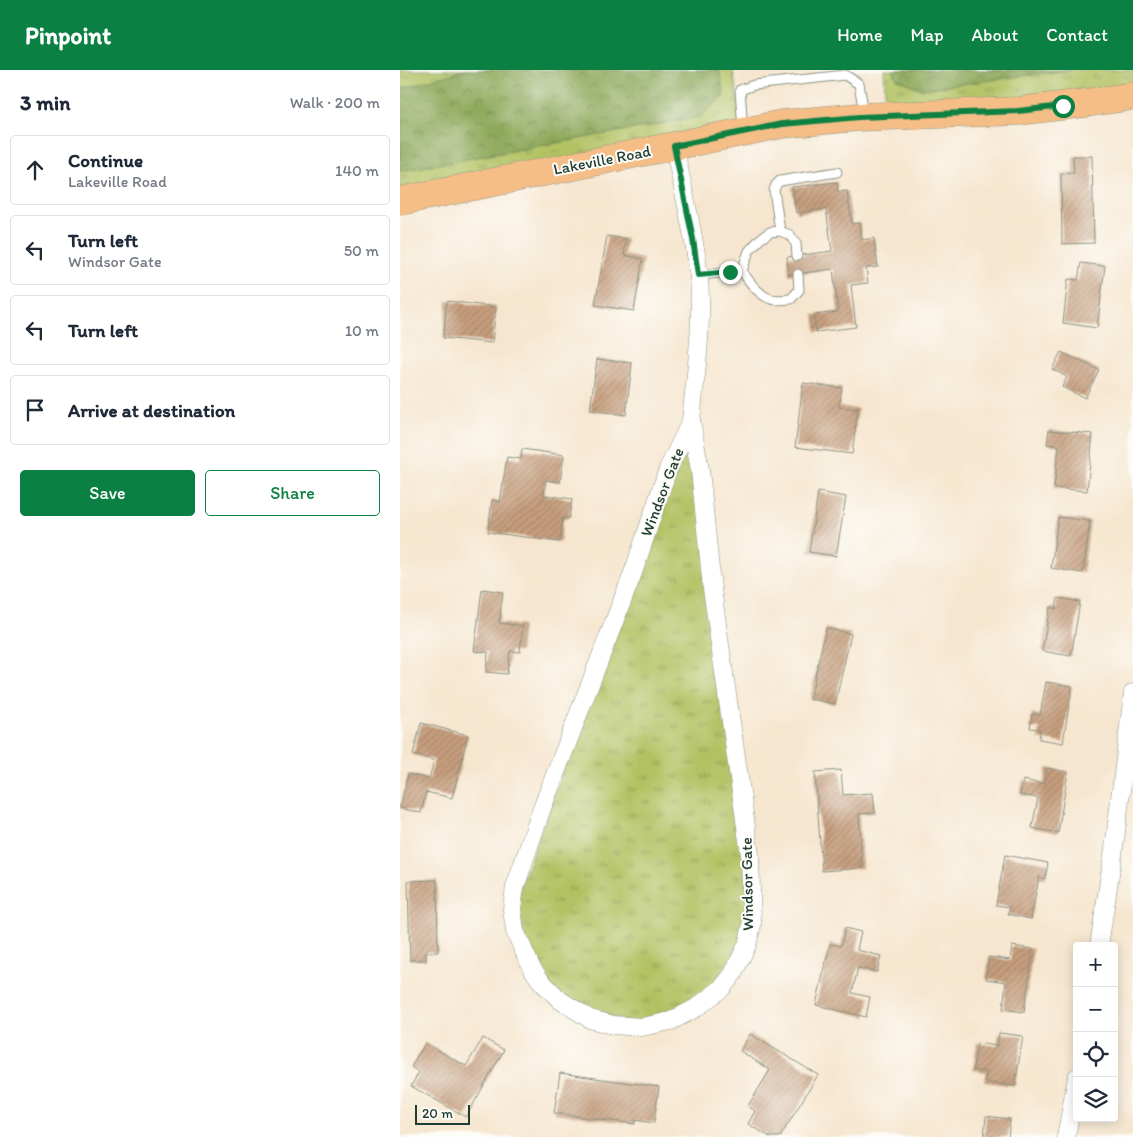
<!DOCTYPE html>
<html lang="en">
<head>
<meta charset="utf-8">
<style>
  body { margin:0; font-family:Itim,sans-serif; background:#f6f6f7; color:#1f2937 }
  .controls { position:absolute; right:15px; bottom:15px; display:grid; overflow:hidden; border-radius:5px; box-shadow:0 2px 12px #0003 }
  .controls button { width:45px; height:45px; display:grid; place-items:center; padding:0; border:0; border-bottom:1px solid #e0e1e3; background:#fff; color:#1f2937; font:25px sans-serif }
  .scale { position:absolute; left:15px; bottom:12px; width:55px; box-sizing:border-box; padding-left:5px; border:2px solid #1f3d34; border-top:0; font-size:14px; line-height:18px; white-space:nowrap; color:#1f3d34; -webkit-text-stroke:4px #fdfcf7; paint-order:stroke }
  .stop { position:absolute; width:15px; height:15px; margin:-11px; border:4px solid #0b8043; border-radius:50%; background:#fff }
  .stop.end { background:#0b8043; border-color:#fff; box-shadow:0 1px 5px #0008 }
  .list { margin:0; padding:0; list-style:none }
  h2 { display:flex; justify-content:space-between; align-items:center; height:65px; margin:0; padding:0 20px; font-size:21px }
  h2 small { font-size:16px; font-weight:400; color:#747a83 }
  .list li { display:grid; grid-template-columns:32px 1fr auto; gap:15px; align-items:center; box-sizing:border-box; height:70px; margin:0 10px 10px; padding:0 10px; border:1px solid #e0e1e3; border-radius:5px }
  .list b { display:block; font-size:19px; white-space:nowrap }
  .list p { margin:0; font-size:16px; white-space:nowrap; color:#747a83 }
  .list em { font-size:16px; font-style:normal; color:#747a83 }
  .actions { display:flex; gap:10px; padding:15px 20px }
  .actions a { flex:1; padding:11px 0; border:1px solid #0b8043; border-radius:5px; text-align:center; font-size:18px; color:#0b8043 }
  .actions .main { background:#0b8043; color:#fff }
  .icon { flex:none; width:28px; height:28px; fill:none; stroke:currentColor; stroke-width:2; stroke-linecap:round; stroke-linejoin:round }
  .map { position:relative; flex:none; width:733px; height:1067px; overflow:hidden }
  header { display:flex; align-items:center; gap:30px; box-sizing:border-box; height:70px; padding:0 25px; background:#0b8043; color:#fff }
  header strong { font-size:24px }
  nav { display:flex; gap:28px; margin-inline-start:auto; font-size:18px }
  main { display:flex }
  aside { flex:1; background:#fff }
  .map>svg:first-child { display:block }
  .grass { fill:url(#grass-tufts); stroke:#68804c }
  .forest { fill:url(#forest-crowns); stroke:#567247 }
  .building { fill:url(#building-hatch) }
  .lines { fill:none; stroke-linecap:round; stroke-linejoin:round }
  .lane-casing { stroke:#8a9282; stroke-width:11 }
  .street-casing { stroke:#8a9282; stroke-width:19 }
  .primary-casing { stroke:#8a9282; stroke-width:29 }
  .lane { stroke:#fff; stroke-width:9 }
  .street { stroke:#fff; stroke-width:18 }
  .primary { stroke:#f6be87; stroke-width:28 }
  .route { stroke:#0b8043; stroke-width:6 }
  .labels { text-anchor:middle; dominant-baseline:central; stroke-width:4; stroke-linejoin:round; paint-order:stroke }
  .street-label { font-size:16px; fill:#1f3d34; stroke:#fdfcf7 }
</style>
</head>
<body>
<header>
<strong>Pinpoint</strong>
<nav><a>Home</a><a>Map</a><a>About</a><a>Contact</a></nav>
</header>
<main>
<aside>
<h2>3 min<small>Walk · 200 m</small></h2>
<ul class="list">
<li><svg class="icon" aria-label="ahead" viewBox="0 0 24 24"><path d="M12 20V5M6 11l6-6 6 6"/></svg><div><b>Continue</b><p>Lakeville Road</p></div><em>140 m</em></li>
<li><svg class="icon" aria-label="left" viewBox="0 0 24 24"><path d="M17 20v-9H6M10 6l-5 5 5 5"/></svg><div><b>Turn left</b><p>Windsor Gate</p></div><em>50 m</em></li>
<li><svg class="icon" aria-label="left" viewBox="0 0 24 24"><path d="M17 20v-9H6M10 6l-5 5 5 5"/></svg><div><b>Turn left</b></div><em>10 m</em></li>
<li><svg class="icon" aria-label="arrive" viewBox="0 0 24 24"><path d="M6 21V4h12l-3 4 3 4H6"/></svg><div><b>Arrive at destination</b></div></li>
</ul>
<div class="actions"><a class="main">Save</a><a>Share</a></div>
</aside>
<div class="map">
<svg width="733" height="1067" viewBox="0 0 733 1067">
  <defs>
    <pattern id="grass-tufts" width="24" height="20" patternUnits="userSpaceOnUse" patternTransform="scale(1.25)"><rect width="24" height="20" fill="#b2c264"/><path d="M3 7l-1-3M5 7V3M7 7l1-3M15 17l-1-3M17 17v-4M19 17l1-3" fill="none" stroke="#909f53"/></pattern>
    <pattern id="forest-crowns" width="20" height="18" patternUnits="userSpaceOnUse" patternTransform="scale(1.25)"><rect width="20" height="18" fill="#8da85a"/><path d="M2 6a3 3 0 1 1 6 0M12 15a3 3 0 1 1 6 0" fill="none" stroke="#738a4b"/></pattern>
    <pattern id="building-hatch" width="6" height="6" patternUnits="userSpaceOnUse" patternTransform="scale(1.25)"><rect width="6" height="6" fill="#c79f7e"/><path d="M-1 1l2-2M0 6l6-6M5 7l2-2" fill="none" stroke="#a18368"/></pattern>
  </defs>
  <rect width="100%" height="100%" fill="#fdfcf7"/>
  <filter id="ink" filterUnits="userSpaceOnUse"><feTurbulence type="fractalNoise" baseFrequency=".02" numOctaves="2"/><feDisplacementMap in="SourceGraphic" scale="10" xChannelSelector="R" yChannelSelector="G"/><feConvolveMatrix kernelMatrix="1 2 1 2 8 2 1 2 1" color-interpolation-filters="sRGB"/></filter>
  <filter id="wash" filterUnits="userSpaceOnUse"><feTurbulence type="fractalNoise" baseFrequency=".0096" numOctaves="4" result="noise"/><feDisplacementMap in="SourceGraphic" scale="20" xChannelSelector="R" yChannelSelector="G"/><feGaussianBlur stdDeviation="1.12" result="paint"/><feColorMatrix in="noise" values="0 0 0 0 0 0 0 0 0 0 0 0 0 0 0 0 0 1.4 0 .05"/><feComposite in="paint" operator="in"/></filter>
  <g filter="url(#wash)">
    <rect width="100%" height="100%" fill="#f6e6cf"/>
    <g class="grass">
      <polygon points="0,0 333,0 343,62 0,129"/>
      <polygon points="484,0 733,0 733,26 486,46"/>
      <polygon points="291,351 352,855 322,918 242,957 160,930 141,911 112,839"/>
    </g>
    <g class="forest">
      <polygon points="65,0 319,0 324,26 300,47 0,101 0,19"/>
      <polygon points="493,0 670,0 521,19 496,8"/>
    </g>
    <g id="blocks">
      <g class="building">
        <polygon points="673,86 692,86 694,173 662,174 661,104 674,103"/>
        <polygon points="437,112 438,122 447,121 452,154 460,153 462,170 474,168 478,197 466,198 468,213 451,215 456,257 416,262 414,245 438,242 433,199 389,205 387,187 432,181 426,139 396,143 392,117"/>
        <polygon points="207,166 226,169 224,185 243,189 234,241 195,235"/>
        <polygon points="681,193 705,196 697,258 663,253 668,209 678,210"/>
        <polygon points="47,231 96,237 92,273 43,268"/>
        <polygon points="661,282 699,300 685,328 662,317 667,307 652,299"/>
        <polygon points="197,289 232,293 226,345 190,340"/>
        <polygon points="403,313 442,318 439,337 458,339 452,384 395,377"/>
        <polygon points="649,360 693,364 687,421 654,418 659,376 647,374"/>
        <polygon points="122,379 164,385 160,412 146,410 144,425 172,429 169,448 163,448 160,472 88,462 92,430 100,432 107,387 121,389"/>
        <polygon points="418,422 446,427 436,486 409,482"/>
        <polygon points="658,447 690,451 683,503 651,498"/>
        <polygon points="82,519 103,522 99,553 123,556 120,582 110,581 107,604 86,602 88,582 74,581"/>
        <polygon points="658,528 680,532 671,586 642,581 650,537 656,539"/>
        <polygon points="426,558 451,564 435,634 410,629"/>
        <polygon points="646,612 672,616 663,673 639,669 640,659 630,658 632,644 640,645"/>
        <polygon points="21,653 68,665 52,728 26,722 21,743 0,738 8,704 29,709 34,690 13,685"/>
        <polygon points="647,698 668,702 658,763 632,758 638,728 620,725 623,710 644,714"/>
        <polygon points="441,700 443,725 473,723 475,743 459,744 462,798 422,801 415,702"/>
        <polygon points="605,785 648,793 645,809 639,807 631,849 608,844 610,837 596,835"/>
        <polygon points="37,810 38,882 26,882 26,890 10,890 8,811"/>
        <polygon points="445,858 461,862 457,880 481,886 477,902 458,898 452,923 470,927 466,947 416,935 430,874 441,876"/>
        <polygon points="612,876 633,879 624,942 603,939 606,912 586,909 589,887 610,890"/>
        <polygon points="599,963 623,966 615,1016 585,1012 586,1002 573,1000 577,973 597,976"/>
        <polygon points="350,964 418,1005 380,1067 370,1067 348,1054 355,1041 348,1036 370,1000 340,981"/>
        <polygon points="83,968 104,980 66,1047 11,1016 19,1002 11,997 25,973 66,996"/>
        <polygon points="160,1003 259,1017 254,1053 235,1050 235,1054 154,1043"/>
        <polygon points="586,1046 610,1049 608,1067 584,1067"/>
      </g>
    </g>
  </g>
  <g filter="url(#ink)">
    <use href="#blocks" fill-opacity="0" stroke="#8a9282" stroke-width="1"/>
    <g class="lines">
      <g class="lane-casing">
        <g id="lane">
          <polyline points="343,59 340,20 354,15 445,5 459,14 464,43"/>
          <polyline points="380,161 374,120 376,115 380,111 437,102"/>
          <polyline points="342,201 349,181 360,169 370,162 380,161 390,165 396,174 397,186"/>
          <path d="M299,205L342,201C349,211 358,225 371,229C376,231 385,229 391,229L399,220L398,204"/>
        </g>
      </g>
      <g class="street-casing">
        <g id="street">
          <path d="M274,75C282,116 293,158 298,199C304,250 296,301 291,351"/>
          <polygon points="291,351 300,400 312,519 350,785 352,855 347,875 333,904 322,918 296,938 271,951 242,957 213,955 190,949 160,930 141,911 131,897 115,861 112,839 115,817 141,741 233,503 268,399"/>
          <polyline points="699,876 714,778 733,623"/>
          <polyline points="666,1067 677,1007"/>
        </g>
      </g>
      <g class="primary-casing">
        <polyline id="primary" points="0,131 382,54 459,47 618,41 686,33 733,26"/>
      </g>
      <use href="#lane" class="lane"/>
      <use href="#street" class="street"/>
      <use href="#primary" class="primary"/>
    </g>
  </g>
  <g class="lines" filter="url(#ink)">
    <polyline class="route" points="330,202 298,205 293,169 274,76 382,54 459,47 618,41 663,36"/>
  </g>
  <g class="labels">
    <g class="street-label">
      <text transform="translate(202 90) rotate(-11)">Lakeville Road</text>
      <text transform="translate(262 422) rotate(-69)">Windsor Gate</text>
      <text transform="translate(347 814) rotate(-91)">Windsor Gate</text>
    </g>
  </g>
</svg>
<div class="controls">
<button>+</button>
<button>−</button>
<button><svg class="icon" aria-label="locate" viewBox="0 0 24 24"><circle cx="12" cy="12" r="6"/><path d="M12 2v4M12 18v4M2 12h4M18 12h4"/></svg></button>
<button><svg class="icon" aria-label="layers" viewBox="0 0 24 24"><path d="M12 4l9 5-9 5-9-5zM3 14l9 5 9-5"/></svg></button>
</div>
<div class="scale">20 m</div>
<div class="stop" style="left:663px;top:36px"></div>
<div class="stop end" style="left:330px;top:202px"></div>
</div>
</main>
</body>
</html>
